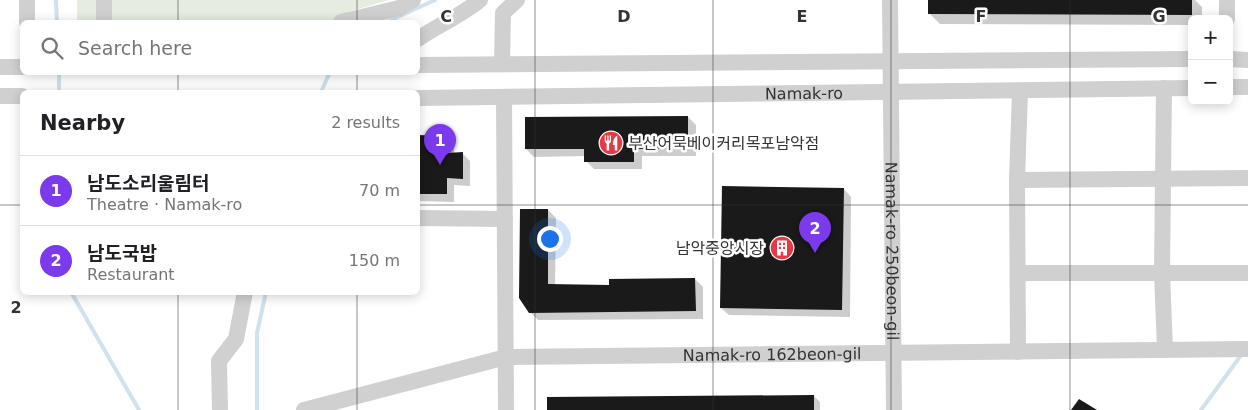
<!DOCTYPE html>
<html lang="en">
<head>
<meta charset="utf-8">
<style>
  body { margin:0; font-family:"DejaVu Sans","Noto Sans KR",sans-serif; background:#f2f2f2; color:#202124 }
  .controls { position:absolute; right:15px; top:15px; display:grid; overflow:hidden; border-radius:8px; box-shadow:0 2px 12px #0003 }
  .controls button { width:45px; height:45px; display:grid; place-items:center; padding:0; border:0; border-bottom:1px solid #e0e0e0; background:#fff; color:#202124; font:25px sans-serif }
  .you { position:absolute; left:549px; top:238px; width:18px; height:18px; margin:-12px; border:4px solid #fff; border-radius:50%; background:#1a73e8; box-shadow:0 0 0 8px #1a73e833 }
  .badge { display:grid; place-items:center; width:32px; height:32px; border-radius:50%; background:#7c3aed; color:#fff; font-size:16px; font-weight:700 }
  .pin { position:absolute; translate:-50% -41px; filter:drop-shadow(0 1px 2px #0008) }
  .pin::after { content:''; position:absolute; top:26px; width:18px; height:15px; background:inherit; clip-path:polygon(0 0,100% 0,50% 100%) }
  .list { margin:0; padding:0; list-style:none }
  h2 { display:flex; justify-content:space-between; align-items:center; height:65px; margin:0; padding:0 20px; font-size:21px }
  h2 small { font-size:16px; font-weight:400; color:#757577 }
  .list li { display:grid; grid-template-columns:32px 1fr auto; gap:15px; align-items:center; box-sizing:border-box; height:70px; padding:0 20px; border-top:1px solid #e0e0e0 }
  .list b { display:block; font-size:19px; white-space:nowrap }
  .list p { margin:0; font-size:16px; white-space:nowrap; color:#757577 }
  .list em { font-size:16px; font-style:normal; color:#757577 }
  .icon { flex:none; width:28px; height:28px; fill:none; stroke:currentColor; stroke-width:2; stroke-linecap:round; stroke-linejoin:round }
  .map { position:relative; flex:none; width:1248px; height:410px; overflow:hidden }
  .search { position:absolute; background:#fff; box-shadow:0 2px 12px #0003; left:20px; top:20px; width:400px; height:55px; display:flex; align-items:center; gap:12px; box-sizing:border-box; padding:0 18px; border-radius:8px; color:#757577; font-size:19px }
  .panel { position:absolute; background:#fff; box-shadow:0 2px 12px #0003; left:20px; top:90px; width:400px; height:205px; border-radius:8px }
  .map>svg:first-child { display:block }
  .green { fill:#e6ecdf }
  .shadow { fill:#0003 }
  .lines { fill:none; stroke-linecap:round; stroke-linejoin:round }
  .stream { stroke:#cfe2ee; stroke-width:4 }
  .building { fill:#1a1a1a }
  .minor { stroke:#d0d0d0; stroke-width:16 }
  .grid { fill:none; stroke:#333; stroke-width:1; stroke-opacity:0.55 }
  .labels { text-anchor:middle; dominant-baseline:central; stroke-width:5; stroke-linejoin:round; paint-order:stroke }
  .street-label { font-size:16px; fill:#333; stroke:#fff }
  .poi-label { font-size:16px; fill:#333; stroke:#fff; text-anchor:start }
  .grid-label { font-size:16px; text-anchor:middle; font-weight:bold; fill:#333; stroke:#fff; stroke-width:5; stroke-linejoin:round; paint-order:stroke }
</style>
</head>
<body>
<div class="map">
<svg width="1248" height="410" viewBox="0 0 1248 410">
  <rect width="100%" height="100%" fill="#fff"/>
  <polygon class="green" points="77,0 389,0 348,12 341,22 77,22"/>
  <g class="shadow">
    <polygon points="929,0 1195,0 1202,7 1202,19 1192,19 1192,25 940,24 929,13"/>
    <polygon points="688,117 696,125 696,156 642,156 642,169 594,169 586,161 586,156 534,157 526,149"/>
    <polygon points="418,136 446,137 454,145 454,154 462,153 470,161 470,186 454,185 454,202 418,201"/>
    <polygon points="844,189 851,197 850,317 729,315 721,308"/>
    <polygon points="548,210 556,218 555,286 610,286 695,279 703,287 703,319 538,320 530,312"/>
    <polygon points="814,396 820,402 820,410 548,410"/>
  </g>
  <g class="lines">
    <g class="stream">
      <polyline points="56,0 57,22"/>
      <polyline points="387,22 435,0"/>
      <polyline points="59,72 59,92"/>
      <polyline points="321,92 330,72"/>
      <polyline points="71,292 139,410"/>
      <polyline points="257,410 257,333 266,292"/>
      <polyline points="1201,410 1242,354"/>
    </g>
  </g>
  <g class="building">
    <polygon points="928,0 1192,0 1192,15 928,14"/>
    <polygon points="688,116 688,148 634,149 634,162 584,162 584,149 525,149 525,117"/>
    <polygon points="418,135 447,136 447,153 463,152 463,179 447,178 447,194 418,194"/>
    <polygon points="722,186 844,188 842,310 720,308"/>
    <polygon points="520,209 548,209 548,284 609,285 609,279 695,278 696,311 529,313 519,298"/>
    <polygon points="814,395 814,410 547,410 547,397"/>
    <polygon points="1079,399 1097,410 1071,410"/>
  </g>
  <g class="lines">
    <g class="minor">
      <polyline points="27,0 27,22"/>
      <polyline points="104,0 104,22"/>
      <path id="s1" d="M890,0L894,410"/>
      <polyline points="1227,0 1227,19"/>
      <polyline points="341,22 399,8 413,0"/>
      <path d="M418,39C438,25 461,16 480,0"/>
      <polyline points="1229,59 1248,60"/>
      <polyline points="502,64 503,13 517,0"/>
      <polyline points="418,65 1192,59"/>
      <polyline points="0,67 22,67"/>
      <polyline points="1229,87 1248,87"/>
      <polyline points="1164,88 1162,273 1165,350"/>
      <polyline points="0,96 22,96"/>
      <path id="s2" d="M418,98L1192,88"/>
      <polyline points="504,98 506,410"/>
      <polyline points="1017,180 1020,91"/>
      <polyline points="418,218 505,219"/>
      <polyline points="1018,273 1248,273"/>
      <polyline points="1018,352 1017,180 1248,178"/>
      <polyline points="220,410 219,361 236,339 245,292"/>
      <path id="s3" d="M304,410L506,357L1248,349"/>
    </g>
  </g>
  <path class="grid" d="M178,0V22M357,0V22M535,0V410M713,0V410M891,0V410M1070,0V410M178,72V92M357,72V92M0,205H22M418,205H1248M178,292V410M357,292V410"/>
  <defs>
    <g id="restaurant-disc" transform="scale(1.25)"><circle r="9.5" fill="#e63946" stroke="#fff"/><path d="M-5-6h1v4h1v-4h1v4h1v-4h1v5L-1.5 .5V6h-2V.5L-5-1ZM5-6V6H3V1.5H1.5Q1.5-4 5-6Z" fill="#fff"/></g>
    <g id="building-disc" transform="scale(1.25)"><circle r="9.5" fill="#e63946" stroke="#fff"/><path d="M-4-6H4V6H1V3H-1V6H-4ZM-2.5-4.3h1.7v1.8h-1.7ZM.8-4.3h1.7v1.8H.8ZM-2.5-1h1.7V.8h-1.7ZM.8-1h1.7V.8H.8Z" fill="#fff"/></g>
  </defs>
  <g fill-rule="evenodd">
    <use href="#restaurant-disc" x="611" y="143"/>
    <use href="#building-disc" x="782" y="248"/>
  </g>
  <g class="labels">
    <g class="street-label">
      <text stroke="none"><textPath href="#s2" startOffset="386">Namak-ro</textPath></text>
      <text stroke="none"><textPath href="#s1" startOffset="251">Namak-ro 250beon-gil</textPath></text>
      <text stroke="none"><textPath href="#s3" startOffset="475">Namak-ro 162beon-gil</textPath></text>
    </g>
    <g class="poi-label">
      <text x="628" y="143">부산어묵베이커리목포남악점</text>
      <text x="764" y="248" text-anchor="end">남악중앙시장</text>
    </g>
  </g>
  <g class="grid-label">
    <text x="446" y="22">C</text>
    <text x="624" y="22">D</text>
    <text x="802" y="22">E</text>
    <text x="981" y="22">F</text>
    <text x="1159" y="22">G</text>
    <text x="16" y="313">2</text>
  </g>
</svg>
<div class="controls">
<button>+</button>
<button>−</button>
</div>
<div class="you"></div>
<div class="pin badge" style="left:440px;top:165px">1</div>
<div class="pin badge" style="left:815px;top:253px">2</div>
<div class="search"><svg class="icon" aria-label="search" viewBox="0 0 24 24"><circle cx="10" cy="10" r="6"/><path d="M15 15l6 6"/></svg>Search here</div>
<section class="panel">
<h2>Nearby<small>2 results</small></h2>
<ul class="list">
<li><span class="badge">1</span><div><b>남도소리울림터</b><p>Theatre · Namak-ro</p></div><em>70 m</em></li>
<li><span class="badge">2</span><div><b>남도국밥</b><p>Restaurant</p></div><em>150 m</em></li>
</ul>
</section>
</div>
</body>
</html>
